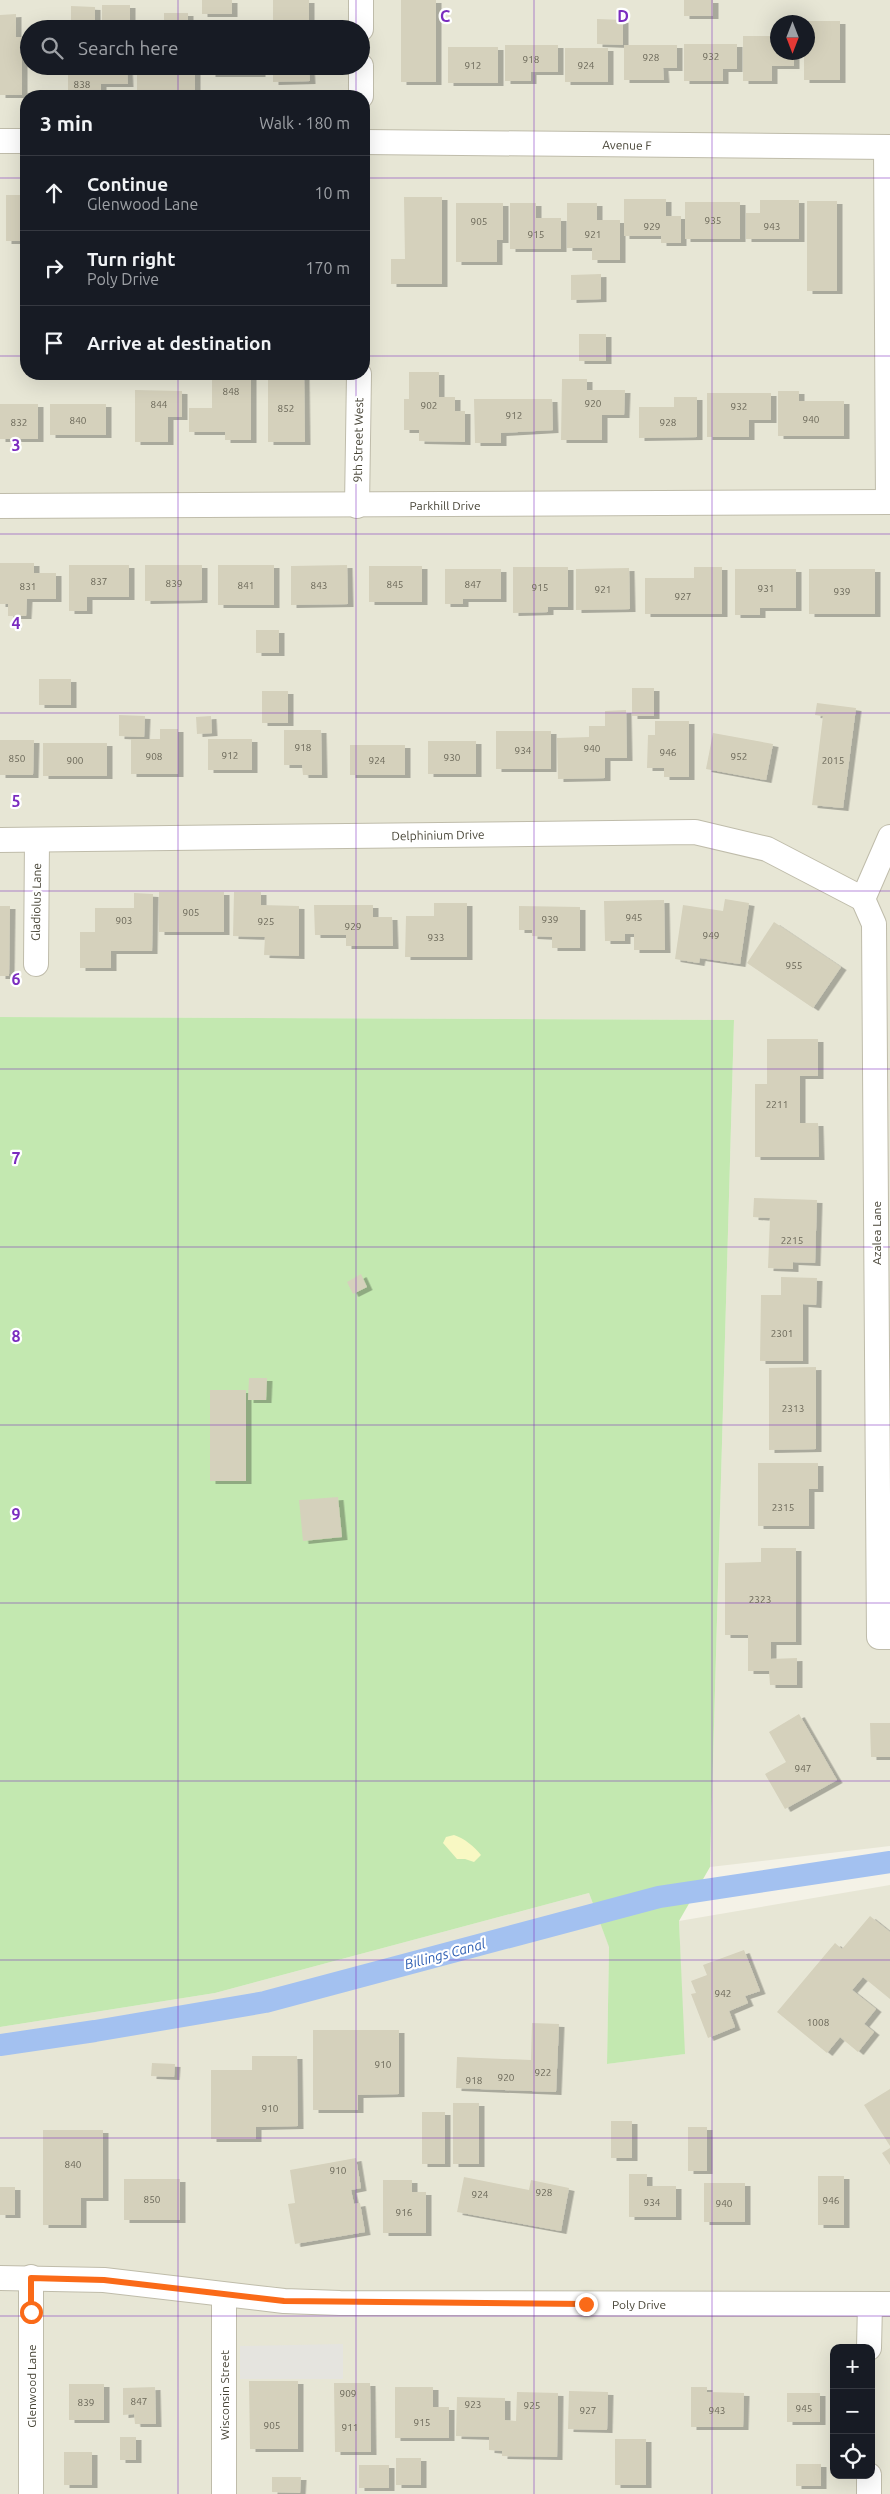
<!DOCTYPE html>
<html lang="en">
<head>
<meta charset="utf-8">
<style>
  body { margin:0; font-family:Ubuntu,sans-serif; background:#20242c; color:#f1f3f6 }
  .controls { position:absolute; right:15px; bottom:15px; display:grid; overflow:hidden; border-radius:10px; box-shadow:0 5px 20px #0002 }
  .controls button { width:45px; height:45px; display:grid; place-items:center; padding:0; border:0; border-bottom:1px solid #363941; background:#171b24; color:#f1f3f6; font:25px sans-serif }
  .compass { position:absolute; left:770px; top:15px; width:45px; height:45px; border-radius:50%; background:#171b24; box-shadow:0 5px 20px #0002; rotate:180deg }
  .stop { position:absolute; width:15px; height:15px; margin:-11px; border:4px solid #fa6a18; border-radius:50%; background:#fff }
  .stop.end { background:#fa6a18; border-color:#fff; box-shadow:0 1px 5px #0008 }
  .list { margin:0; padding:0; list-style:none }
  h2 { display:flex; justify-content:space-between; align-items:center; height:65px; margin:0; padding:0 20px; font-size:21px }
  h2 small { font-size:16px; font-weight:400; color:#9ea1a6 }
  .list li { display:grid; grid-template-columns:32px 1fr auto; gap:15px; align-items:center; box-sizing:border-box; height:75px; padding:0 20px; border-top:1px solid #363941 }
  .list b { display:block; font-size:19px; white-space:nowrap }
  .list p { margin:0; font-size:16px; white-space:nowrap; color:#9ea1a6 }
  .list em { font-size:16px; font-style:normal; color:#9ea1a6 }
  .icon { flex:none; width:28px; height:28px; fill:none; stroke:currentColor; stroke-width:2; stroke-linecap:round; stroke-linejoin:round }
  .map { position:relative; flex:none; width:890px; height:2494px; overflow:hidden }
  .search { position:absolute; background:#171b24; box-shadow:0 5px 20px #0002; left:20px; top:20px; width:350px; height:55px; display:flex; align-items:center; gap:12px; box-sizing:border-box; padding:0 18px; border-radius:28px; color:#9ea1a6; font-size:19px }
  .panel { position:absolute; background:#171b24; box-shadow:0 5px 20px #0002; left:20px; top:90px; width:350px; height:290px; border-radius:20px }
  .map>svg:first-child { display:block }
  .residential { fill:#e7e6d5; fill-rule:evenodd }
  .green { fill:#c3e8b0 }
  .sand { fill:#f8f8c3 }
  .parking { fill:#e5e4df }
  .lines { fill:none; stroke-linecap:round; stroke-linejoin:round }
  .canal { stroke:#a3c1f0; stroke-width:22 }
  .building { fill:#d5d1bc; filter:url(#shadow) }
  .minor-casing { stroke:#bfbcaa; stroke-width:26 }
  .minor { stroke:#fff; stroke-width:24 }
  .route { stroke:#fa6a18; stroke-width:6 }
  .grid { fill:none; stroke:#7b2cbf; stroke-width:1; stroke-opacity:0.55 }
  .labels { text-anchor:middle; dominant-baseline:central; stroke-width:4.5; stroke-linejoin:round; paint-order:stroke }
  .number-label { font-size:10px; fill:#6a6758 }
  .street-label { font-size:12px; fill:#474436; stroke:#fff }
  .water-label { font-size:14px; font-style:italic; fill:#2f5fb3; stroke:#fff }
  .grid-label { font-size:16px; text-anchor:middle; font-weight:bold; fill:#7b2cbf; stroke:#fff; stroke-width:4.5; stroke-linejoin:round; paint-order:stroke }
</style>
</head>
<body>
<div class="map">
<svg width="890" height="2494" viewBox="0 0 890 2494">
  <defs>
    <filter id="shadow"><feDropShadow dx="5.5" dy="3" stdDeviation="0" flood-color="#0004"/></filter>
  </defs>
  <rect width="100%" height="100%" fill="#f4f2e7"/>
  <g class="residential">
    <path d="M0,0H890V1846L710,1867L734,1020L0,1017ZM778,22H808V52H778ZM29,29H361V66H29ZM26,96H364V374H26Z"/>
    <path d="M890,1885V2494H0V2027L215,1993L589,1893L609,1946L607,2064L684,2054L679,1921ZM834,2348H871V2475H834Z"/>
  </g>
  <polygon class="green" points="0,1017 734,1020 710,1867 679,1921 685,2054 607,2064 609,1947 589,1893 215,1993 0,2027"/>
  <path class="sand" d="M454,1835C464,1838 475,1847 481,1855L474,1862L465,1859H457L443,1843L446,1837Z"/>
  <polygon class="parking" points="343,2344 343,2379 240,2379 240,2346"/>
  <g class="lines">
    <polyline class="canal" points="0,2045 95,2031 265,2002 659,1897 890,1862"/>
  </g>
  <g class="building">
    <rect x="202" y="0" width="30" height="14"/>
    <rect x="273" y="0" width="36" height="29"/>
    <rect x="401" y="0" width="35" height="82"/>
    <rect x="684" y="0" width="29" height="16"/>
    <rect x="102" y="5" width="28" height="24"/>
    <polygon points="71,6 95,7 95,29 71,29"/>
    <polygon points="164,13 188,13 188,29 142,29 142,22 164,22"/>
    <polygon points="16,14 16,37 22,37 22,95 0,95 0,15"/>
    <polygon points="597,19 623,20 623,45 597,44"/>
    <polygon points="804,21 840,21 840,80 804,80 804,52 808,52 808,22"/>
    <polygon points="743,36 778,36 778,52 794,52 794,66 772,66 772,81 743,81"/>
    <polygon points="684,44 737,44 737,69 723,69 723,81 684,81"/>
    <polygon points="505,45 558,45 558,72 531,72 531,81 505,81"/>
    <polygon points="624,45 677,45 677,68 663,68 664,80 624,80"/>
    <rect x="448" y="47" width="50" height="36"/>
    <rect x="565" y="48" width="43" height="34"/>
    <polygon points="68,66 127,66 128,84 101,84 101,90 68,90"/>
    <polygon points="137,66 195,66 195,94 137,96"/>
    <rect x="210" y="66" width="50" height="8"/>
    <polygon points="273,66 309,66 310,81 273,82"/>
    <polygon points="6,195 26,195 26,265 22,265 22,241 6,241"/>
    <polygon points="404,197 442,197 442,284 391,284 391,259 405,259"/>
    <polygon points="624,199 666,199 666,216 681,216 681,243 661,243 661,236 624,236"/>
    <polygon points="760,200 799,200 799,239 746,239 746,213 760,213"/>
    <rect x="807" y="201" width="30" height="90"/>
    <rect x="685" y="202" width="55" height="37"/>
    <polygon points="456,203 503,203 503,240 497,240 497,262 456,262"/>
    <polygon points="510,203 536,203 536,218 561,218 561,249 510,249"/>
    <polygon points="567,203 597,203 597,220 620,220 620,260 592,260 592,248 567,248"/>
    <polygon points="601,274 601,299 571,300 571,275"/>
    <rect x="579" y="334" width="27" height="27"/>
    <polygon points="409,372 439,372 439,397 455,397 455,411 465,411 465,442 419,441 419,430 404,430 404,399 409,399"/>
    <polygon points="212,374 251,374 251,440 225,440 225,432 189,432 189,408 212,408"/>
    <polygon points="268,374 304,374 305,442 268,442"/>
    <polygon points="562,379 587,379 587,390 625,390 624,415 602,415 602,440 561,440"/>
    <polygon points="135,390 182,391 182,417 168,417 168,442 135,442"/>
    <polygon points="778,391 799,391 799,401 844,401 844,436 778,436"/>
    <polygon points="707,393 771,393 771,420 749,420 749,437 707,437"/>
    <polygon points="674,397 697,397 697,437 639,438 639,407 674,407"/>
    <polygon points="474,399 552,399 553,430 501,433 501,443 475,443"/>
    <rect x="0" y="404" width="38" height="35"/>
    <rect x="50" y="404" width="56" height="31"/>
    <polygon points="0,563 34,563 34,573 56,573 56,599 27,599 26,616 8,616 8,604 0,604"/>
    <polygon points="69,565 129,565 129,597 87,597 87,611 69,611"/>
    <polygon points="145,565 202,565 202,600 145,601"/>
    <rect x="218" y="565" width="56" height="40"/>
    <polygon points="347,565 348,604 291,605 291,566"/>
    <rect x="369" y="566" width="53" height="36"/>
    <polygon points="513,567 568,567 568,607 548,607 548,612 513,613"/>
    <polygon points="694,567 722,567 722,614 645,614 645,578 694,578"/>
    <polygon points="629,568 630,609 576,610 576,569"/>
    <polygon points="445,569 501,569 501,599 463,599 463,604 445,604"/>
    <polygon points="735,569 796,569 796,608 760,608 760,615 735,615"/>
    <rect x="809" y="569" width="66" height="45"/>
    <rect x="256" y="630" width="23" height="23"/>
    <rect x="39" y="679" width="32" height="26"/>
    <rect x="632" y="688" width="22" height="28"/>
    <rect x="262" y="691" width="26" height="32"/>
    <polygon points="817,703 856,708 843,808 812,805 823,716 815,715"/>
    <polygon points="626,710 627,758 605,758 605,778 558,779 557,738 589,737 589,726 605,726 605,711"/>
    <polygon points="119,715 145,716 144,737 119,736"/>
    <polygon points="211,716 212,733 197,734 196,717"/>
    <polygon points="655,721 689,721 689,777 664,777 664,768 647,768 648,735 655,735"/>
    <polygon points="160,729 178,729 178,774 131,774 131,739 160,739"/>
    <polygon points="284,730 321,730 322,775 303,775 302,765 284,765"/>
    <rect x="496" y="731" width="55" height="38"/>
    <polygon points="713,733 773,744 766,780 706,769"/>
    <rect x="208" y="739" width="44" height="31"/>
    <polygon points="0,740 34,740 33,775 0,775"/>
    <rect x="428" y="741" width="48" height="33"/>
    <rect x="43" y="743" width="64" height="33"/>
    <rect x="350" y="745" width="55" height="30"/>
    <rect x="159" y="892" width="65" height="40"/>
    <polygon points="234,892 261,892 261,905 299,906 299,956 264,955 265,937 233,936"/>
    <polygon points="134,893 153,894 152,951 111,951 111,968 80,968 80,932 95,932 95,908 134,908"/>
    <polygon points="725,899 749,903 740,964 700,958 699,963 675,959 683,905 723,911"/>
    <polygon points="664,900 665,950 634,950 634,934 625,934 625,941 605,941 604,901"/>
    <polygon points="434,903 467,903 467,957 405,957 406,916 434,916"/>
    <polygon points="314,905 373,905 373,917 392,917 393,946 346,946 346,935 315,935"/>
    <polygon points="0,906 10,906 9,976 0,976"/>
    <polygon points="519,906 580,907 580,948 552,948 552,937 532,936 532,930 519,930"/>
    <polygon points="774,922 841,967 813,1008 747,963"/>
    <polygon points="767,1039 818,1039 818,1076 800,1076 800,1123 818,1123 819,1157 755,1157 755,1084 767,1084"/>
    <polygon points="754,1198 817,1200 815,1263 793,1262 793,1269 768,1268 770,1218 753,1217"/>
    <polygon points="361,1274 367,1287 353,1294 347,1282"/>
    <polygon points="781,1277 817,1278 816,1305 803,1304 803,1361 760,1361 761,1295 781,1295"/>
    <polygon points="816,1367 816,1449 769,1450 769,1368"/>
    <polygon points="249,1378 267,1378 266,1400 248,1400"/>
    <rect x="210" y="1390" width="36" height="91"/>
    <polygon points="758,1463 818,1463 818,1489 809,1489 809,1526 758,1526"/>
    <polygon points="338,1497 342,1537 303,1541 299,1500"/>
    <polygon points="761,1548 796,1548 796,1642 771,1642 771,1659 797,1658 797,1685 770,1685 769,1671 748,1671 748,1635 725,1635 725,1563 761,1562"/>
    <polygon points="799,1714 837,1780 785,1809 765,1774 786,1762 769,1732"/>
    <polygon points="870,1723 890,1723 890,1757 871,1757"/>
    <polygon points="870,1916 890,1932 890,1999 863,1977 852,1990 876,2009 864,2024 874,2032 858,2052 840,2037 827,2053 777,2012 835,1943 842,1949"/>
    <polygon points="744,1950 760,1991 745,1996 748,2003 729,2011 735,2027 708,2038 691,1994 696,1993 691,1981 707,1975 703,1965"/>
    <polygon points="532,2023 559,2024 556,2092 456,2088 457,2057 531,2060"/>
    <polygon points="313,2030 399,2030 399,2094 358,2095 358,2110 313,2110"/>
    <polygon points="252,2056 297,2056 298,2126 256,2127 256,2139 211,2139 211,2070 252,2070"/>
    <polygon points="152,2063 175,2064 174,2077 151,2076"/>
    <polygon points="890,2089 890,2146 864,2105"/>
    <rect x="453" y="2103" width="26" height="61"/>
    <rect x="422" y="2112" width="23" height="52"/>
    <rect x="611" y="2121" width="21" height="37"/>
    <rect x="688" y="2127" width="19" height="44"/>
    <polygon points="43,2130 103,2130 103,2198 81,2198 81,2225 43,2225"/>
    <polygon points="890,2148 890,2165 882,2153"/>
    <polygon points="356,2158 361,2188 351,2190 354,2204 360,2203 365,2232 295,2244 288,2204 295,2203 290,2170"/>
    <polygon points="629,2174 647,2174 647,2186 676,2186 676,2217 629,2217"/>
    <rect x="818" y="2176" width="26" height="49"/>
    <polygon points="464,2177 529,2190 531,2180 569,2188 561,2231 457,2212"/>
    <rect x="124" y="2179" width="56" height="41"/>
    <polygon points="383,2180 412,2180 412,2192 426,2192 426,2233 383,2233"/>
    <rect x="704" y="2183" width="41" height="39"/>
    <rect x="0" y="2187" width="15" height="28"/>
    <polygon points="249,2381 298,2381 298,2449 250,2449"/>
    <polygon points="334,2383 370,2383 371,2452 335,2452"/>
    <rect x="69" y="2384" width="35" height="36"/>
    <polygon points="155,2387 156,2424 135,2424 134,2414 123,2415 123,2388"/>
    <polygon points="395,2387 433,2387 433,2407 449,2407 449,2438 395,2438"/>
    <polygon points="691,2387 707,2387 707,2392 744,2393 743,2427 691,2427"/>
    <polygon points="569,2391 608,2392 607,2430 568,2429"/>
    <polygon points="517,2392 558,2393 557,2457 502,2456 502,2451 489,2450 489,2437 456,2436 457,2397 505,2398 505,2420 516,2421"/>
    <rect x="787" y="2393" width="33" height="29"/>
    <rect x="120" y="2437" width="16" height="23"/>
    <rect x="615" y="2439" width="31" height="46"/>
    <rect x="64" y="2452" width="28" height="33"/>
    <rect x="396" y="2458" width="25" height="27"/>
    <rect x="796" y="2464" width="25" height="22"/>
    <rect x="359" y="2465" width="30" height="23"/>
    <polygon points="272,2477 301,2477 300,2493 272,2492"/>
  </g>
  <g class="lines">
    <g class="minor-casing">
      <g id="minor">
        <polyline points="361,29 361,0"/>
        <polyline points="361,96 361,66"/>
        <polyline points="0,141 26,141"/>
        <polyline points="364,142 890,147"/>
        <polyline points="886,147 888,502"/>
        <polyline points="0,506 890,502"/>
        <polyline points="357,506 359,374"/>
        <polyline points="890,837 863,899 874,924 879,1637 890,1637"/>
        <polyline points="0,840 695,832 767,849 863,899"/>
        <polyline points="36,964 37,840"/>
        <polyline points="31,2277 31,2494"/>
        <polyline points="0,2278 104,2280 284,2301 340,2303 890,2304"/>
        <polyline points="224,2295 224,2494"/>
        <polyline points="869,2348 870,2304"/>
        <polyline points="869,2494 869,2475"/>
      </g>
    </g>
    <use href="#minor" class="minor"/>
  </g>
  <g class="lines">
    <polyline class="route" points="31,2312 31,2278 104,2280 284,2301 586,2304"/>
  </g>
  <path class="grid" d="M178,0V29M356,0V29M534,0V2494M712,0V2494M178,66V96M356,66V96M0,178H26M364,178H890M0,356H26M364,356H890M178,374V2494M356,374V2494M0,534H890M0,713H890M0,891H890M0,1069H890M0,1247H890M0,1425H890M0,1603H890M0,1781H890M0,1960H890M0,2138H890M0,2316H890"/>
  <g class="labels">
    <g class="number-label">
      <text x="711" y="56">932</text>
      <text x="651" y="57">928</text>
      <text x="531" y="59">918</text>
      <text x="473" y="65">912</text>
      <text x="586" y="65">924</text>
      <text x="82" y="84">838</text>
      <text x="713" y="220">935</text>
      <text x="479" y="221">905</text>
      <text x="652" y="226">929</text>
      <text x="772" y="226">943</text>
      <text x="536" y="234">915</text>
      <text x="593" y="234">921</text>
      <text x="231" y="391">848</text>
      <text x="593" y="403">920</text>
      <text x="159" y="404">844</text>
      <text x="429" y="405">902</text>
      <text x="739" y="406">932</text>
      <text x="286" y="408">852</text>
      <text x="514" y="415">912</text>
      <text x="811" y="419">940</text>
      <text x="78" y="420">840</text>
      <text x="19" y="422">832</text>
      <text x="668" y="422">928</text>
      <text x="99" y="581">837</text>
      <text x="174" y="583">839</text>
      <text x="395" y="584">845</text>
      <text x="473" y="584">847</text>
      <text x="246" y="585">841</text>
      <text x="319" y="585">843</text>
      <text x="28" y="586">831</text>
      <text x="540" y="587">915</text>
      <text x="766" y="588">931</text>
      <text x="603" y="589">921</text>
      <text x="842" y="591">939</text>
      <text x="683" y="596">927</text>
      <text x="303" y="747">918</text>
      <text x="592" y="748">940</text>
      <text x="523" y="750">934</text>
      <text x="668" y="752">946</text>
      <text x="230" y="755">912</text>
      <text x="154" y="756">908</text>
      <text x="739" y="756">952</text>
      <text x="452" y="757">930</text>
      <text x="17" y="758">850</text>
      <text x="75" y="760">900</text>
      <text x="377" y="760">924</text>
      <text x="833" y="760">2015</text>
      <text x="191" y="912">905</text>
      <text x="634" y="917">945</text>
      <text x="550" y="919">939</text>
      <text x="124" y="920">903</text>
      <text x="266" y="921">925</text>
      <text x="353" y="926">929</text>
      <text x="711" y="935">949</text>
      <text x="436" y="937">933</text>
      <text x="794" y="965">955</text>
      <text x="777" y="1104">2211</text>
      <text x="792" y="1240">2215</text>
      <text x="782" y="1333">2301</text>
      <text x="793" y="1408">2313</text>
      <text x="783" y="1507">2315</text>
      <text x="760" y="1599">2323</text>
      <text x="803" y="1768">947</text>
      <text x="723" y="1993">942</text>
      <text x="818" y="2022">1008</text>
      <text x="383" y="2064">910</text>
      <text x="543" y="2072">922</text>
      <text x="506" y="2077">920</text>
      <text x="474" y="2080">918</text>
      <text x="270" y="2108">910</text>
      <text x="73" y="2164">840</text>
      <text x="338" y="2170">910</text>
      <text x="544" y="2192">928</text>
      <text x="480" y="2194">924</text>
      <text x="152" y="2199">850</text>
      <text x="831" y="2200">946</text>
      <text x="652" y="2202">934</text>
      <text x="724" y="2203">940</text>
      <text x="404" y="2212">916</text>
      <text x="348" y="2393">909</text>
      <text x="139" y="2401">847</text>
      <text x="86" y="2402">839</text>
      <text x="473" y="2404">923</text>
      <text x="532" y="2405">925</text>
      <text x="804" y="2408">945</text>
      <text x="588" y="2410">927</text>
      <text x="717" y="2410">943</text>
      <text x="422" y="2422">915</text>
      <text x="272" y="2425">905</text>
      <text x="350" y="2427">911</text>
    </g>
    <g class="street-label">
      <text transform="translate(627 145) rotate(1)">Avenue F</text>
      <text transform="translate(358 440) rotate(-89)">9th Street West</text>
      <text x="445" y="505">Parkhill Drive</text>
      <text transform="translate(438 835) rotate(-1)">Delphinium Drive</text>
      <text transform="translate(36 902) rotate(-89)">Gladiolus Lane</text>
      <text transform="translate(876 1233) rotate(-90)">Azalea Lane</text>
      <text x="639" y="2304">Poly Drive</text>
      <text transform="translate(31 2386) rotate(-90)">Glenwood Lane</text>
      <text transform="translate(224 2395) rotate(-90)">Wisconsin Street</text>
    </g>
    <g class="water-label">
      <text transform="translate(445 1954) rotate(-15)">Billings Canal</text>
    </g>
  </g>
  <g class="grid-label">
    <text x="445" y="22">C</text>
    <text x="623" y="22">D</text>
    <text x="16" y="451">3</text>
    <text x="16" y="629">4</text>
    <text x="16" y="807">5</text>
    <text x="16" y="985">6</text>
    <text x="16" y="1164">7</text>
    <text x="16" y="1342">8</text>
    <text x="16" y="1520">9</text>
  </g>
</svg>
<div class="controls">
<button>+</button>
<button>−</button>
<button><svg class="icon" aria-label="locate" viewBox="0 0 24 24"><circle cx="12" cy="12" r="6"/><path d="M12 2v4M12 18v4M2 12h4M18 12h4"/></svg></button>
</div>
<svg class="compass" viewBox="-18 -18 36 36"><path d="M0-13l5 13h-10z" fill="#e53935"/><path d="M0 13l5-13h-10z" fill="#9ea1a6"/></svg>
<div class="stop" style="left:31px;top:2312px"></div>
<div class="stop end" style="left:586px;top:2304px"></div>
<div class="search"><svg class="icon" aria-label="search" viewBox="0 0 24 24"><circle cx="10" cy="10" r="6"/><path d="M15 15l6 6"/></svg>Search here</div>
<section class="panel">
<h2>3 min<small>Walk · 180 m</small></h2>
<ul class="list">
<li><svg class="icon" aria-label="ahead" viewBox="0 0 24 24"><path d="M12 20V5M6 11l6-6 6 6"/></svg><div><b>Continue</b><p>Glenwood Lane</p></div><em>10 m</em></li>
<li><svg class="icon" aria-label="right" viewBox="0 0 24 24"><path d="M7 20v-9h11M14 6l5 5-5 5"/></svg><div><b>Turn right</b><p>Poly Drive</p></div><em>170 m</em></li>
<li><svg class="icon" aria-label="arrive" viewBox="0 0 24 24"><path d="M6 21V4h12l-3 4 3 4H6"/></svg><div><b>Arrive at destination</b></div></li>
</ul>
</section>
</div>
</body>
</html>
